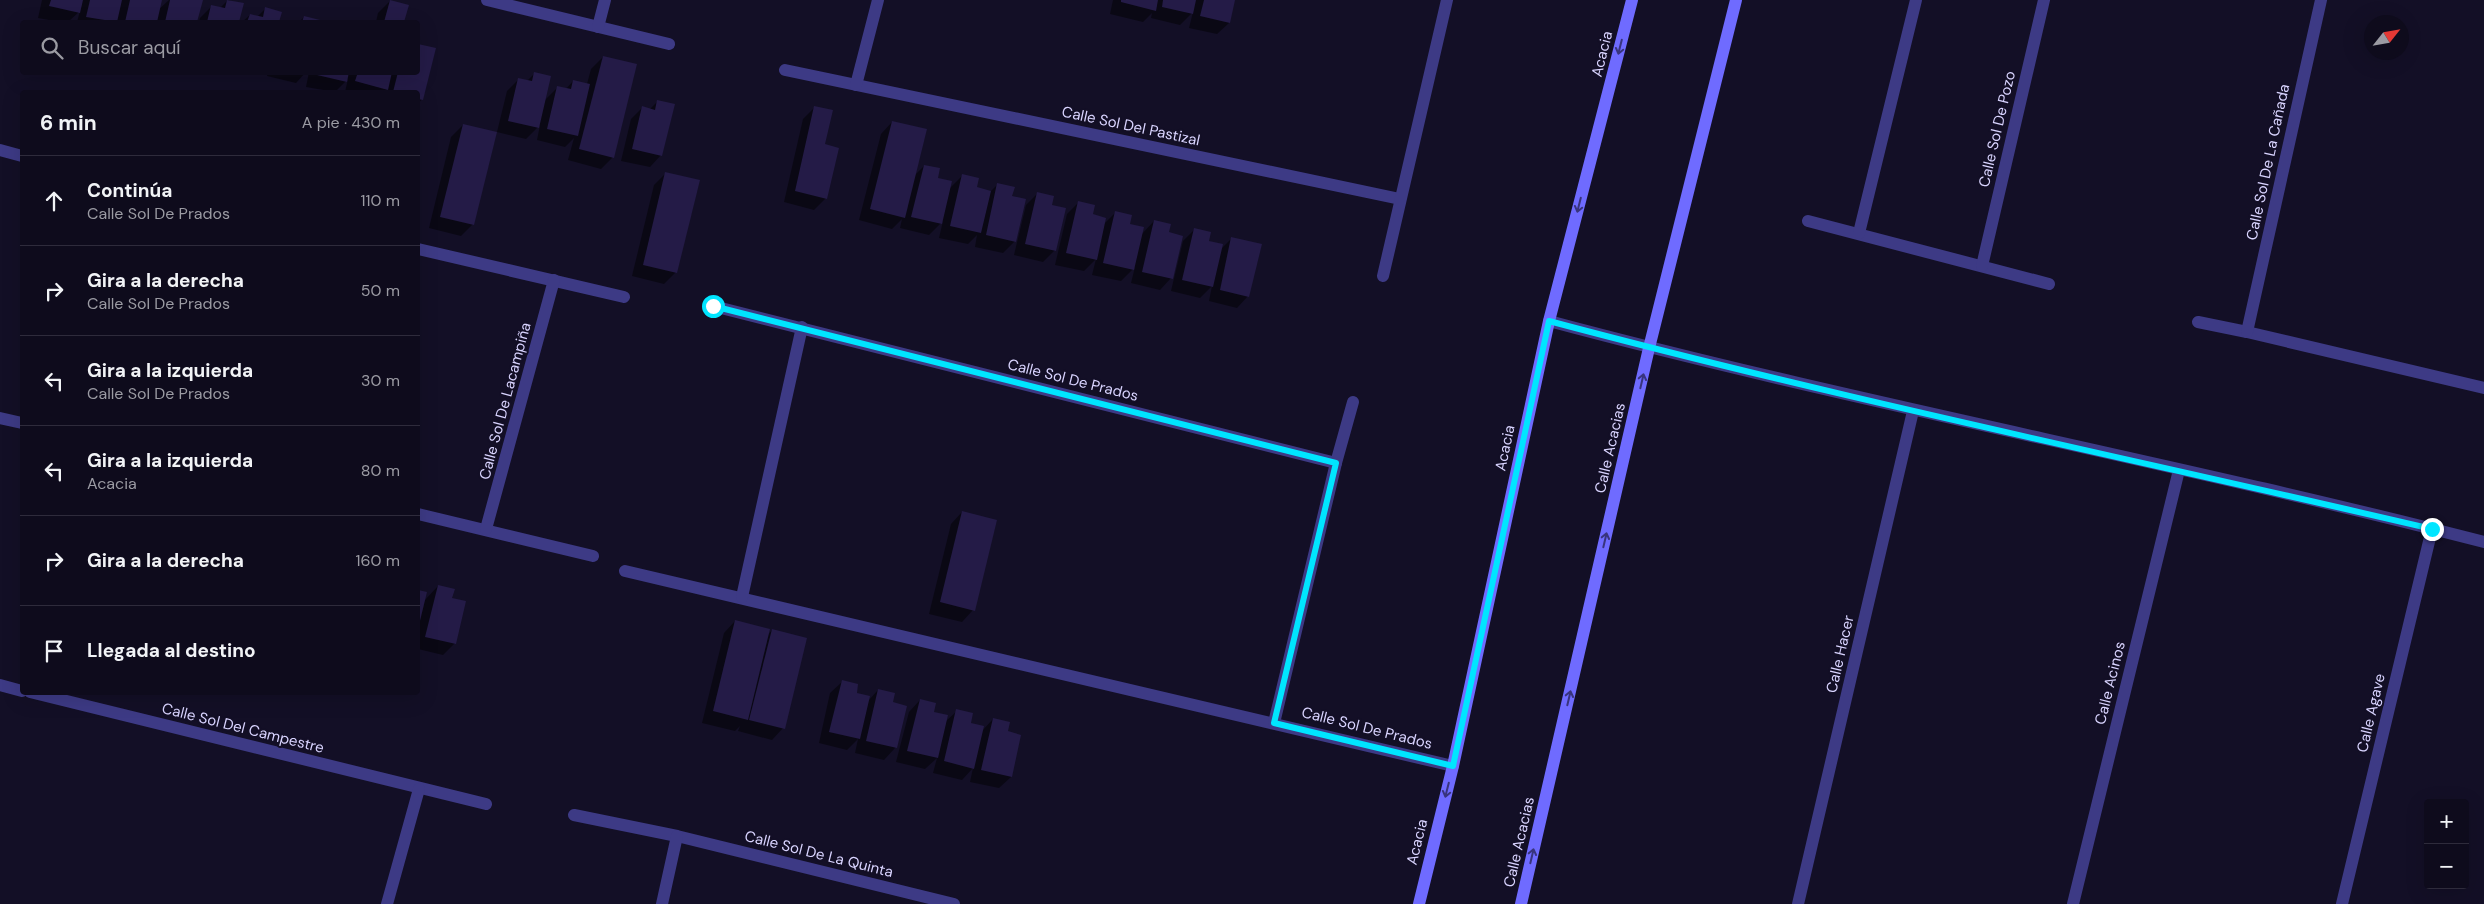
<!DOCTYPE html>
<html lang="es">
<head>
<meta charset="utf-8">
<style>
  body { margin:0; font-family:"DM Sans",sans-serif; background:#1c1929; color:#f1f3f6 }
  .controls { position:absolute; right:15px; bottom:15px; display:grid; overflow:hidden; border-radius:5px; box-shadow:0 5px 20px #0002 }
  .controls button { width:45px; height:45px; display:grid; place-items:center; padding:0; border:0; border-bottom:1px solid #2e2b3b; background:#0e0b1c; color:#f1f3f6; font:25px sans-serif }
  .compass { position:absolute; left:2364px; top:15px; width:45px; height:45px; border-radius:50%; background:#0e0b1c; box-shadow:0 5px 20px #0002; rotate:59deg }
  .stop { position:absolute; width:15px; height:15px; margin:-11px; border:4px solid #00e5ff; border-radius:50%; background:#fff }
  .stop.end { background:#00e5ff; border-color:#fff; box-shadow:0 1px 5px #0008 }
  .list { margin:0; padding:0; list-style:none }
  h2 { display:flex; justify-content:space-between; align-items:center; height:65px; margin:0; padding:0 20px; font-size:21px }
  h2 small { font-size:16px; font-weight:400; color:#9b9ba3 }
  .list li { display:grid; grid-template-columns:32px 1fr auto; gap:15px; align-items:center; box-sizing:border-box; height:90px; padding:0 20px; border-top:1px solid #2e2b3b }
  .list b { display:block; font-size:19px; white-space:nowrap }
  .list p { margin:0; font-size:16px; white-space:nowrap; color:#9b9ba3 }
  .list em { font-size:16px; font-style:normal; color:#9b9ba3 }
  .icon { flex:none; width:28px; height:28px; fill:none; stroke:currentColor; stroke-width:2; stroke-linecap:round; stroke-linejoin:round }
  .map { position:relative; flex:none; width:2484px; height:904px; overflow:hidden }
  .search { position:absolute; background:#0e0b1c; box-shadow:0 5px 20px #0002; left:20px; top:20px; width:400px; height:55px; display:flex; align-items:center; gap:12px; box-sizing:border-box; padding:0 18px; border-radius:5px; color:#9b9ba3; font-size:19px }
  .panel { position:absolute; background:#0e0b1c; box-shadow:0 5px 20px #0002; left:20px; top:90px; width:400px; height:605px; border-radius:5px }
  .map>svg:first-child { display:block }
  .shadow { fill:#0007 }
  .building { fill:#241b47 }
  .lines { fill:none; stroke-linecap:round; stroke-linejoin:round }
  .street { stroke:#3d3a85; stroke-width:12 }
  .secondary { stroke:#6f6bff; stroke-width:12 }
  .oneway { stroke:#38347d }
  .route { stroke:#00e5ff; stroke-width:6 }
  .labels { text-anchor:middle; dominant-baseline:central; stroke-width:4; stroke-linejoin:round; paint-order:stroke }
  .street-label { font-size:15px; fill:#d9d4ff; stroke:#130f26 }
</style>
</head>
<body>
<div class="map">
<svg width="2484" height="904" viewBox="0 0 2484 904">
  <rect width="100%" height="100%" fill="#130f26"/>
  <g class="shadow">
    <polygon points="42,0 161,0 158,10 169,0 201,0 196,22 77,22 80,11 68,22 60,22 38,18"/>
    <polygon points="228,0 242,4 238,22 199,22 200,18 212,6 220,8"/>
    <polygon points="1113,0 1234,0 1229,23 1217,34 1189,28 1193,12 1180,25 1151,18 1152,13 1143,22 1110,14"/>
    <polygon points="390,1 407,6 403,22 376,22 378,13"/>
    <polygon points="265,9 280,12 278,22 242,22 250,15 257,17"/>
    <polygon points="304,17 319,21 319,22 299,22"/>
    <polygon points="419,45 422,99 418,104 418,92 345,92 348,79 335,92 306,87 309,72 418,72"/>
    <polygon points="603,57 613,157 601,169 568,160 574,138 565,147 537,140 540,125 526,139 497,132 507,91 519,79 527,81 534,74 544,101 558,87 566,89 573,81 587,84 591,69"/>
    <polygon points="248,72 260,72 257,75"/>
    <polygon points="268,72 306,72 296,83 267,76"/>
    <polygon points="658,101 661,155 650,167 621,161 631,119 642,108 650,109"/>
    <polygon points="814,108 826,198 814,210 784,202 803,119"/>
    <polygon points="892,122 914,176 924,166 948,190 963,175 975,188 990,192 998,184 1011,197 1015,241 1003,253 975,247 977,235 968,244 939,238 943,221 929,235 900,228 902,219 892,229 859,220 881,134"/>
    <polygon points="463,125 473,224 461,236 429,228 451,137"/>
    <polygon points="666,173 676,272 664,284 632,276 654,185"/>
    <polygon points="1038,193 1051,206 1055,250 1043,262 1014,255 1026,205"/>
    <polygon points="1078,203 1103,225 1116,212 1141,235 1154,221 1171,278 1160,290 1131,283 1135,267 1121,281 1092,275 1096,259 1084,271 1055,265 1067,214"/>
    <polygon points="1195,229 1220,250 1231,239 1248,296 1237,308 1209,301 1212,286 1200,298 1171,291 1183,241"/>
    <polygon points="418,380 420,381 418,391"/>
    <polygon points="962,512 973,610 962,622 929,614 951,524"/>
    <polygon points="438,586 451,599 455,643 443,655 418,649 418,591 425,593 424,601"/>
    <polygon points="735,621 767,636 772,630 783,728 772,740 738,731 740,726 735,731 702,723 724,633"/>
    <polygon points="842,682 855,694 868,701 878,690 892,703 905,706 895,748 884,760 855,753 858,739 847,750 819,743 830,693"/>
    <polygon points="920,700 945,722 957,711 969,724 982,731 993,719 1007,732 1020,736 1011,777 999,788 970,782 973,768 962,780 933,773 937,758 925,769 896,762 909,712"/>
  </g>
  <g class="building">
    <polygon points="51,0 83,0 80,13 49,6"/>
    <polygon points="90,0 122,0 117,22 86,17"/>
    <polygon points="130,0 162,0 157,22 125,22"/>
    <polygon points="170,0 203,0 197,22 165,22"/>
    <polygon points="227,0 244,3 239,22 207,22 211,5 225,8"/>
    <polygon points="390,0 409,5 404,22 384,22"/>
    <polygon points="1121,0 1158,0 1156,11 1121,2"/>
    <polygon points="1163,0 1196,0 1193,14 1162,7"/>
    <polygon points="1204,0 1235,0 1230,23 1200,16"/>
    <polygon points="265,7 282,12 279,22 247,22 250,14 263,17"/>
    <polygon points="304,16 320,20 320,22 302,22"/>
    <polygon points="418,44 436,48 423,100 418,99 418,92 393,92 398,72 418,72"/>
    <polygon points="603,56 637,64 614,158 579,149"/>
    <polygon points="317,72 349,72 347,82 317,75"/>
    <polygon points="358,72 392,72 388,90 355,81"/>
    <polygon points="534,72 551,76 539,128 508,121 518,78 532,81"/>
    <polygon points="573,80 590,84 578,136 547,129 557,86 571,89"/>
    <polygon points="657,100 675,104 662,156 632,149 642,106 655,110"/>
    <polygon points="814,106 833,110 825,144 839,148 827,199 795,191"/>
    <polygon points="892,121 927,129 905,218 870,209"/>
    <polygon points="463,124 497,132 474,225 440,217"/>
    <polygon points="924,165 940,168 938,178 952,181 942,224 911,217"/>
    <polygon points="665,172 700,180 677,273 643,265"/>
    <polygon points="962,174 979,178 977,187 991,191 981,233 950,226"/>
    <polygon points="997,183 1015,187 1012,196 1026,199 1016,242 986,235"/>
    <polygon points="1037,192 1054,196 1052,205 1066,208 1056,251 1025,244"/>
    <polygon points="1078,201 1095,205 1093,214 1106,218 1097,260 1066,253"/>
    <polygon points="1115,211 1132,215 1130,224 1144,227 1134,270 1103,263"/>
    <polygon points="1154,220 1171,224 1169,232 1183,236 1173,279 1142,272"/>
    <polygon points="1194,228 1211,232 1209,241 1223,244 1213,287 1182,280"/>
    <polygon points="1231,237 1262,244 1249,297 1220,290"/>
    <polygon points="962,511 997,520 975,611 940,602"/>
    <polygon points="438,585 455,589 452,598 466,601 456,644 425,637"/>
    <polygon points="418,590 427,592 418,629"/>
    <polygon points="735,620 770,629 748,720 713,711"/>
    <polygon points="772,629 807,638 785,729 749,720"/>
    <polygon points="842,680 858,684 857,693 870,696 860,739 829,732"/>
    <polygon points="878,689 895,693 893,702 907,706 897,748 866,741"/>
    <polygon points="920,699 936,703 934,712 948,715 938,758 907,751"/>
    <polygon points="956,709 973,713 971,723 984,726 974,769 944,761"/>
    <polygon points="993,718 1010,722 1008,731 1021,735 1012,777 981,770"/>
  </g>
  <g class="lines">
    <g class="street">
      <polyline points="487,0 669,44"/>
      <polyline points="598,27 605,0"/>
      <polyline points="785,70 1400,199"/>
      <polyline points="856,85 878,0"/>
      <polyline points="0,150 22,156"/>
      <polyline points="1808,221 2049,284"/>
      <polyline points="1859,233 1916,0"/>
      <polyline points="418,249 624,297"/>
      <polyline points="1982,266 2044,0"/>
      <polyline points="1383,276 1447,0"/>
      <polyline points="713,306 1336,463"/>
      <path d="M1549,321C1859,404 2174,462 2484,542"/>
      <polyline points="2198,322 2247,332 2484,388"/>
      <polyline points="2247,332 2321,0"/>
      <polyline points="0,418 22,423"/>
      <polyline points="418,514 593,556"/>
      <polyline points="486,529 554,280"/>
      <polyline points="625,571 1453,766"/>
      <polyline points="742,597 802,327"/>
      <polyline points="0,685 22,691"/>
      <polyline points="30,692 486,804"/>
      <polyline points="1274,723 1336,463 1353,402"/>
      <polyline points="574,815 677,836 954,904"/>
      <polyline points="387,904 419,789"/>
      <polyline points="662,904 677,836"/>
      <polyline points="1798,904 1913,411"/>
      <polyline points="2073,904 2179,470"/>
      <polyline points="2342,904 2432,529"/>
    </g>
    <g class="secondary">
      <polyline points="1419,904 1453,766 1549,321 1632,0"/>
      <polyline points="1521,904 1649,348 1736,0"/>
    </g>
  </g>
  <defs><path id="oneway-shaft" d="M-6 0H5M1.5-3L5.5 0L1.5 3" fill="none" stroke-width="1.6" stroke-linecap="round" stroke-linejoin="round" transform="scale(1.25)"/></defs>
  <g class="oneway">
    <use href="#oneway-shaft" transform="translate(1620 47) rotate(104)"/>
    <use href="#oneway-shaft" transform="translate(1579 205) rotate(104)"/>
    <use href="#oneway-shaft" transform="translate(1642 381) rotate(-77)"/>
    <use href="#oneway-shaft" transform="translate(1605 540) rotate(-77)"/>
    <use href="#oneway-shaft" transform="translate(1569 698) rotate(-77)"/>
    <use href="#oneway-shaft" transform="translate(1447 790) rotate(104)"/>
    <use href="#oneway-shaft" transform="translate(1532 856) rotate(-77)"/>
  </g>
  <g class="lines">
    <path class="route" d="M713,306L1336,463L1274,723L1453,766L1549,321C1841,399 2137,460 2432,529"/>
  </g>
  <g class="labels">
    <g class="street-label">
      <text transform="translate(1602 54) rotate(-76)">Acacia</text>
      <text transform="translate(1131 126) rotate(12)">Calle Sol Del Pastizal</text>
      <text transform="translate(1997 129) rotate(-77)">Calle Sol De Pozo</text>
      <text transform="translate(2268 162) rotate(-78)">Calle Sol De La Cañada</text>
      <text transform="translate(1073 380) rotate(14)">Calle Sol De Prados</text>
      <text transform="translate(505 401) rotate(-75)">Calle Sol De Lacampiña</text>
      <text transform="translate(1505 448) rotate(-78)">Acacia</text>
      <text transform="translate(1610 448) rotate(-77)">Calle Acacias</text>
      <text transform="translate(1840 654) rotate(-77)">Calle Hacer</text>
      <text transform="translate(2110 683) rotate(-76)">Calle Acinos</text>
      <text transform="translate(2371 713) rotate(-77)">Calle Agave</text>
      <text transform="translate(243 728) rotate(14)">Calle Sol Del Campestre</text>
      <text transform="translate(1367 728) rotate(14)">Calle Sol De Prados</text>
      <text transform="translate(1417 842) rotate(-76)">Acacia</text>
      <text transform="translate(1519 842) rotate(-77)">Calle Acacias</text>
      <text transform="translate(819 854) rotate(14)">Calle Sol De La Quinta</text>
    </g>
  </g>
</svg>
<div class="controls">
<button>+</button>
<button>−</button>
</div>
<svg class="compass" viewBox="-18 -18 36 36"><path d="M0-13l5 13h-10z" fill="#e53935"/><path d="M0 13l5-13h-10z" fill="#9b9ba3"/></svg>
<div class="stop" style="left:713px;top:306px"></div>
<div class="stop end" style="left:2432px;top:529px"></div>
<div class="search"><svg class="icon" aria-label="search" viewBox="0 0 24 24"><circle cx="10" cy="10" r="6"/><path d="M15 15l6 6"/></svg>Buscar aquí</div>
<section class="panel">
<h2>6 min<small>A pie · 430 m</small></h2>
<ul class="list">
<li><svg class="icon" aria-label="ahead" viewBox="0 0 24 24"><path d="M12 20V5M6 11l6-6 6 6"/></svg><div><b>Continúa</b><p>Calle Sol De Prados</p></div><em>110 m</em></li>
<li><svg class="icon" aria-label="right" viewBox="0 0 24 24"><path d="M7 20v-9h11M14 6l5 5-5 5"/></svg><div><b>Gira a la derecha</b><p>Calle Sol De Prados</p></div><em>50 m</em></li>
<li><svg class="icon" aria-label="left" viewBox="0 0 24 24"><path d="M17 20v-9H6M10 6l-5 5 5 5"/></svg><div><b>Gira a la izquierda</b><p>Calle Sol De Prados</p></div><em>30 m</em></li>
<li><svg class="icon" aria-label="left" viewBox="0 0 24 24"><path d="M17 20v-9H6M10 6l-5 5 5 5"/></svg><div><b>Gira a la izquierda</b><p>Acacia</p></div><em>80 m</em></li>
<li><svg class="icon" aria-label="right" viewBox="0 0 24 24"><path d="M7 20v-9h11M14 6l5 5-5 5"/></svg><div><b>Gira a la derecha</b></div><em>160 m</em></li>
<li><svg class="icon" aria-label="arrive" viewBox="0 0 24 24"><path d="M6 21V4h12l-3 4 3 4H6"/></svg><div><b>Llegada al destino</b></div></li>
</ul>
</section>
</div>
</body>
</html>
